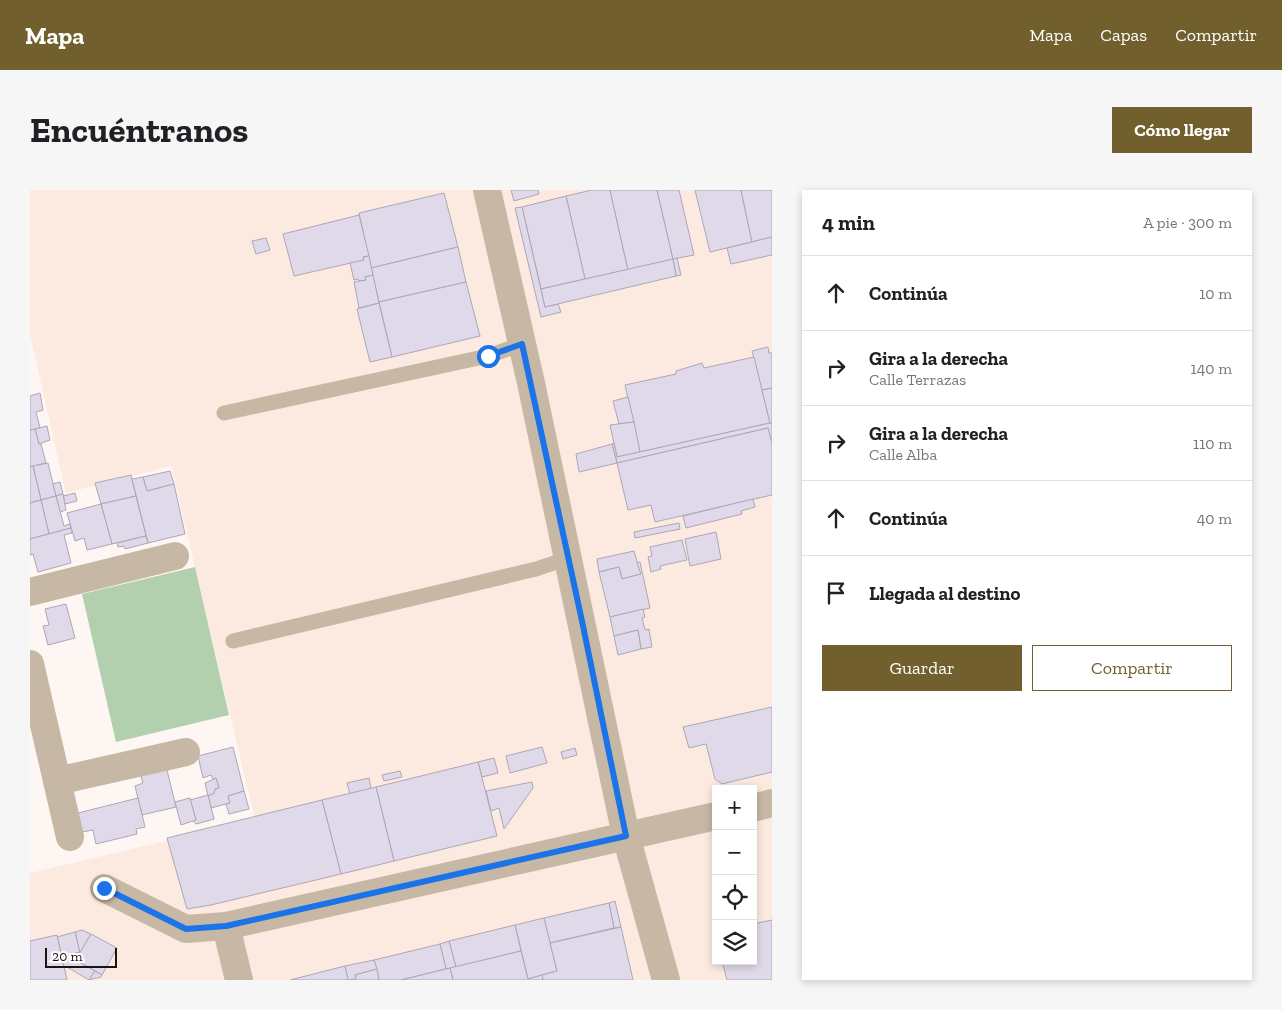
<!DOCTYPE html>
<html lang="es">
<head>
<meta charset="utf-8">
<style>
  body { margin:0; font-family:"Zilla Slab",serif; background:#f6f6f6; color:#202124 }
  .controls { position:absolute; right:15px; bottom:15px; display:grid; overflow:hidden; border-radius:0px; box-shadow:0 2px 8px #0003 }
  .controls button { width:45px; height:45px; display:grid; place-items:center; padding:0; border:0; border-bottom:1px solid #e0e0e0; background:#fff; color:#202124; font:25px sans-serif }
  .scale { position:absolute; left:15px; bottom:12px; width:72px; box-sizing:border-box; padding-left:5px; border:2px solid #1a1410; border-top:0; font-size:14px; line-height:18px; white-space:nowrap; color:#1a1410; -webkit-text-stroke:4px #fff; paint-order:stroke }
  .stop { position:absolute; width:15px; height:15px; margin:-11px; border:4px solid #1a73e8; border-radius:50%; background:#fff }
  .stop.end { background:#1a73e8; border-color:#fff; box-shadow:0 1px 5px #0008 }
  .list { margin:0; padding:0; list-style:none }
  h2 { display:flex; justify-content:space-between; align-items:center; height:65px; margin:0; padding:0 20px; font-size:21px }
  h2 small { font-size:16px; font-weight:400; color:#757577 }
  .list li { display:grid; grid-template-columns:32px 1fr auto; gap:15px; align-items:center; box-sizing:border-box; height:75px; padding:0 20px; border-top:1px solid #e0e0e0 }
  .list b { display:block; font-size:19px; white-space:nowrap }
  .list p { margin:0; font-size:16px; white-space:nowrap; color:#757577 }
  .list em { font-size:16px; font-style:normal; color:#757577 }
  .actions { display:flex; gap:10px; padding:15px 20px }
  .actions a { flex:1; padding:11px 0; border:1px solid #71602e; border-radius:0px; text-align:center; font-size:18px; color:#71602e }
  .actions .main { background:#71602e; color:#fff }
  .icon { flex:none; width:28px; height:28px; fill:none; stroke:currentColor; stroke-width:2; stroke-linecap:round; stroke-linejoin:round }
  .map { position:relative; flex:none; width:742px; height:790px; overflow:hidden; border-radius:0px }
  header { display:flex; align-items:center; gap:30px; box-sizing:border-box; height:70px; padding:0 25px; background:#71602e; color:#fff }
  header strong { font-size:24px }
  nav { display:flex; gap:28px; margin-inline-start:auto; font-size:18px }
  .intro { display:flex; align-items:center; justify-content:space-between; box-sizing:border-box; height:120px; padding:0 30px }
  h1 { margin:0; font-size:35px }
  .button { padding:12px 22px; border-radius:0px; background:#71602e; color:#fff; font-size:18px; font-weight:700 }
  main { display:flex; gap:30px; padding:0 30px }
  aside { flex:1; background:#fff; border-radius:0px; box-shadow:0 2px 8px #0003 }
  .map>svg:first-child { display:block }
  .industrial { fill:#fceae0; fill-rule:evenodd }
  .green { fill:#b2d0ae }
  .building { fill:#e0d9ea; stroke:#ada6b7 }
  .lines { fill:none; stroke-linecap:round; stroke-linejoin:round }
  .service { stroke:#c6b8a5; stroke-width:15 }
  .minor { stroke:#c6b8a5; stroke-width:28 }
  .tertiary { stroke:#c6b8a5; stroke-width:28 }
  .route { stroke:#1a73e8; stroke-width:6 }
</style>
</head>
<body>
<header>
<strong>Mapa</strong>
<nav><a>Mapa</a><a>Capas</a><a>Compartir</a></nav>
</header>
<div class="intro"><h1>Encuéntranos</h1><a class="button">Cómo llegar</a></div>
<main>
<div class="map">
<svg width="742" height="790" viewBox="0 0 742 790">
  <rect width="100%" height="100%" fill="#fef6f2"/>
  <path class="industrial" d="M0,0H742V790H0V683L225,630L141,276L36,303L0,145ZM686,599H723V771H686Z"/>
  <polygon class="green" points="165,377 199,525 86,552 52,404"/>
  <g class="building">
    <polygon points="481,0 508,0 509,4 484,11"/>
    <polygon points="562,0 580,0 598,80 555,89 536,6"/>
    <polygon points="580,0 627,0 643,69 598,80"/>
    <polygon points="627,0 649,0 664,65 643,69"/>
    <polygon points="665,0 711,0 722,52 680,62"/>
    <polygon points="711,0 742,0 742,47 722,52"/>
    <polygon points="414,3 428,57 341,78 329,23"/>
    <polygon points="536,6 555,89 511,99 492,17"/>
    <polygon points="492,17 515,117 528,114 531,122 511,127 485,18"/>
    <polygon points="329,25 339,66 333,67 334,70 264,86 253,44"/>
    <polygon points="742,47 742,65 701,74 697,58"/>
    <polygon points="236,48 240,60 226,64 222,51"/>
    <polygon points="428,57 436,92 349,112 341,78"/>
    <polygon points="339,66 343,85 335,87 336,90 329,91 328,89 324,90 320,73 334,70 333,67"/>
    <polygon points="647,68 651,85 646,86 643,69"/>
    <polygon points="643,69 646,86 515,117 511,99"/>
    <polygon points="343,85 349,113 329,118 324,92 336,90 335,87"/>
    <polygon points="436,92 450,146 362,167 349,112"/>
    <polygon points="349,113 362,167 340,172 327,119"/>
    <polygon points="738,157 739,163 742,163 742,198 732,200 722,161"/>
    <polygon points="724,167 740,233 610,262 595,195 646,184 646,181 672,173 674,178"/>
    <polygon points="742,198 742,233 740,233 732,200"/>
    <polygon points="10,203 13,220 6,222 10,238 0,240 0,206"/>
    <polygon points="598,207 604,232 589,234 583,211"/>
    <polygon points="604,232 610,262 587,267 580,235"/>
    <polygon points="740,233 742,233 742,253 738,238 587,273 582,254 584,253 587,267"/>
    <polygon points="17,236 20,250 9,254 5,239"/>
    <polygon points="738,238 742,253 742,305 625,332 621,315 598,320 587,273"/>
    <polygon points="5,239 9,254 11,254 16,273 0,277 0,240"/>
    <polygon points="582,254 587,273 549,282 546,264"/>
    <polygon points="18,273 26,306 11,310 3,276"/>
    <polygon points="3,276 11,310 0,313 0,277"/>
    <polygon points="140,281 144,294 117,301 113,287"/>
    <polygon points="101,285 106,306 71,314 65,293"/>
    <polygon points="113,287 117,301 144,294 155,344 118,353 102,289"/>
    <polygon points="30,292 33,304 26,306 23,294"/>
    <polygon points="45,303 47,311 35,314 33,306"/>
    <polygon points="33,304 36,320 30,322 26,306"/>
    <polygon points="26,306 34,336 40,334 41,338 19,344 11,310"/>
    <polygon points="106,306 116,346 82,354 71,314"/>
    <polygon points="723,309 725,317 711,321 712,324 656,338 653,326"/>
    <polygon points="11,310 19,344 0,349 0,313"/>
    <polygon points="71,314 82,354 57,360 54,348 45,351 37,323"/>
    <polygon points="649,333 650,339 605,348 604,342"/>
    <polygon points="41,338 42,343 34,345 41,373 8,382 3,364 0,365 0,349"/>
    <polygon points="686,342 691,369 660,376 655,349"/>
    <polygon points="116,346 118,353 95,359 94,356 88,357 87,353"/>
    <polygon points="652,350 657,370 630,376 631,379 621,382 618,367 622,366 620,357"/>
    <polygon points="604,361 611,384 592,389 589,377 569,382 567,369"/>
    <polygon points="610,372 620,418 580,427 569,382 589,377 592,389 611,384 607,373"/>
    <polygon points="36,414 45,448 18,455 13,436 19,435 15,419"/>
    <polygon points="613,419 615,427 612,428 615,440 619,439 622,457 611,459 608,440 584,446 580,427"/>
    <polygon points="608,440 611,459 588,465 584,446"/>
    <polygon points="742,517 742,582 692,594 685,589 676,554 659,558 653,537"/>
    <polygon points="203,557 214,601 198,606 200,613 181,618 178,606 184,603 185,599 189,598 186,588 183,589 181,585 173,588 168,566"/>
    <polygon points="512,557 517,573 480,583 476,566"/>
    <polygon points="545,558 547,565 533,569 531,562"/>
    <polygon points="464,568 468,583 452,587 448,572"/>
    <polygon points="448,572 467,646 364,671 346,597"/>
    <polygon points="136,576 146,617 112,625 105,596 113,593 110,583"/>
    <polygon points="370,581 372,587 354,591 352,585"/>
    <polygon points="186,588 189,598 185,599 184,603 178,606 175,593"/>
    <polygon points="339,588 341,599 320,604 317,593"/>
    <polygon points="502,592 503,598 474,639 469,618 461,621 456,601"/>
    <polygon points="346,597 364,671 311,684 292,610"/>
    <polygon points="214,601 219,619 199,624 196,614 200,613 198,606"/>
    <polygon points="178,605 184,629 166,634 163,631 166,630 160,610"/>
    <polygon points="108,608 115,637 106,639 107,644 66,654 63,640 52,642 48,623"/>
    <polygon points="160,608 166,630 151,635 145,612"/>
    <polygon points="292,610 311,684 181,715 157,719 137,648"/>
    <polygon points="585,711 591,737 584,738 579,713"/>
    <polygon points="579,713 584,738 520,753 514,728"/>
    <polygon points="514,728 527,781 498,789 485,735"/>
    <polygon points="742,730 742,790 697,790 692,771 723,771 723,734"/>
    <polygon points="485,735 491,761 426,777 419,751"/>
    <polygon points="591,737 603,790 513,790 512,785 527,781 520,753"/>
    <polygon points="52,740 61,744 50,763 45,742"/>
    <polygon points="45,742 50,763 32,767 27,747"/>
    <polygon points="61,744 87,758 72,785 51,773 49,764"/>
    <polygon points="27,745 37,790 0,790 0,751"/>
    <polygon points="419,751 426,777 416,779 410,754"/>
    <polygon points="410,754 416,779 371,790 349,790 344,770"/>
    <polygon points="491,761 498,789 512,785 513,790 423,790 420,778"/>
    <polygon points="49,762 51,773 65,781 59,790 37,777 34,778 32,767"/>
    <polygon points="344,770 347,779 325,785 326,789 318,790 315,776"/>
    <polygon points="315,776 318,790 260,790"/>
    <polygon points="420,778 423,790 371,790 416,779"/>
    <polygon points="347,779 349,790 322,790 326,789 325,785"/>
    <polygon points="65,781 72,785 71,787 59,790"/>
  </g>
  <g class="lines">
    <g class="service">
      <polyline points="194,223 458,166 492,154"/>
      <polyline points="203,451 506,379 539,368"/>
    </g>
    <g class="minor">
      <polyline points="0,402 145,366"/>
      <polyline points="0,474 40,647"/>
      <polyline points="27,591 156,562"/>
      <polyline points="723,618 742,613"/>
      <polyline points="74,698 156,739 196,736 686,626"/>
      <polyline points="196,736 209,790"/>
    </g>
    <polyline class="tertiary" points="457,0 501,193 596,646 636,790"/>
  </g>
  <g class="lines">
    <polyline class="route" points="74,698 156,739 196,736 596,646 552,431 492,154 458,166"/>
  </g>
</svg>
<div class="controls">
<button>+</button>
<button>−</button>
<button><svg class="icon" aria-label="locate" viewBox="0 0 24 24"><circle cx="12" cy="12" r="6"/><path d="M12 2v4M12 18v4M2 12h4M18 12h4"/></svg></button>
<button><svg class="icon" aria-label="layers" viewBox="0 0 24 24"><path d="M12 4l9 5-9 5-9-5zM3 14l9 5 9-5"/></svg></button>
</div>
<div class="scale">20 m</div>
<div class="stop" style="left:458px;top:166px"></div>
<div class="stop end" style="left:74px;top:698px"></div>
</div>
<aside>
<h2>4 min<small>A pie · 300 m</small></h2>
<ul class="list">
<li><svg class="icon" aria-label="ahead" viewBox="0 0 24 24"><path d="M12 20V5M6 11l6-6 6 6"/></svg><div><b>Continúa</b></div><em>10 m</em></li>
<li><svg class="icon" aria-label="right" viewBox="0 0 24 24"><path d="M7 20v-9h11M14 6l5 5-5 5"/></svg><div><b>Gira a la derecha</b><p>Calle Terrazas</p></div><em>140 m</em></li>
<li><svg class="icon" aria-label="right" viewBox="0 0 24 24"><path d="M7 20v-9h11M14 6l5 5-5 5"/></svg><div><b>Gira a la derecha</b><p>Calle Alba</p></div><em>110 m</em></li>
<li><svg class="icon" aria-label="ahead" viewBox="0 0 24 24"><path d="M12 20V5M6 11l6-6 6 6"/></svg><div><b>Continúa</b></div><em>40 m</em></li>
<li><svg class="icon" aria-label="arrive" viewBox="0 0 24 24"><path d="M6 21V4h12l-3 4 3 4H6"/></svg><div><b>Llegada al destino</b></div></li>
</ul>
<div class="actions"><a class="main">Guardar</a><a>Compartir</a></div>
</aside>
</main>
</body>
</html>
